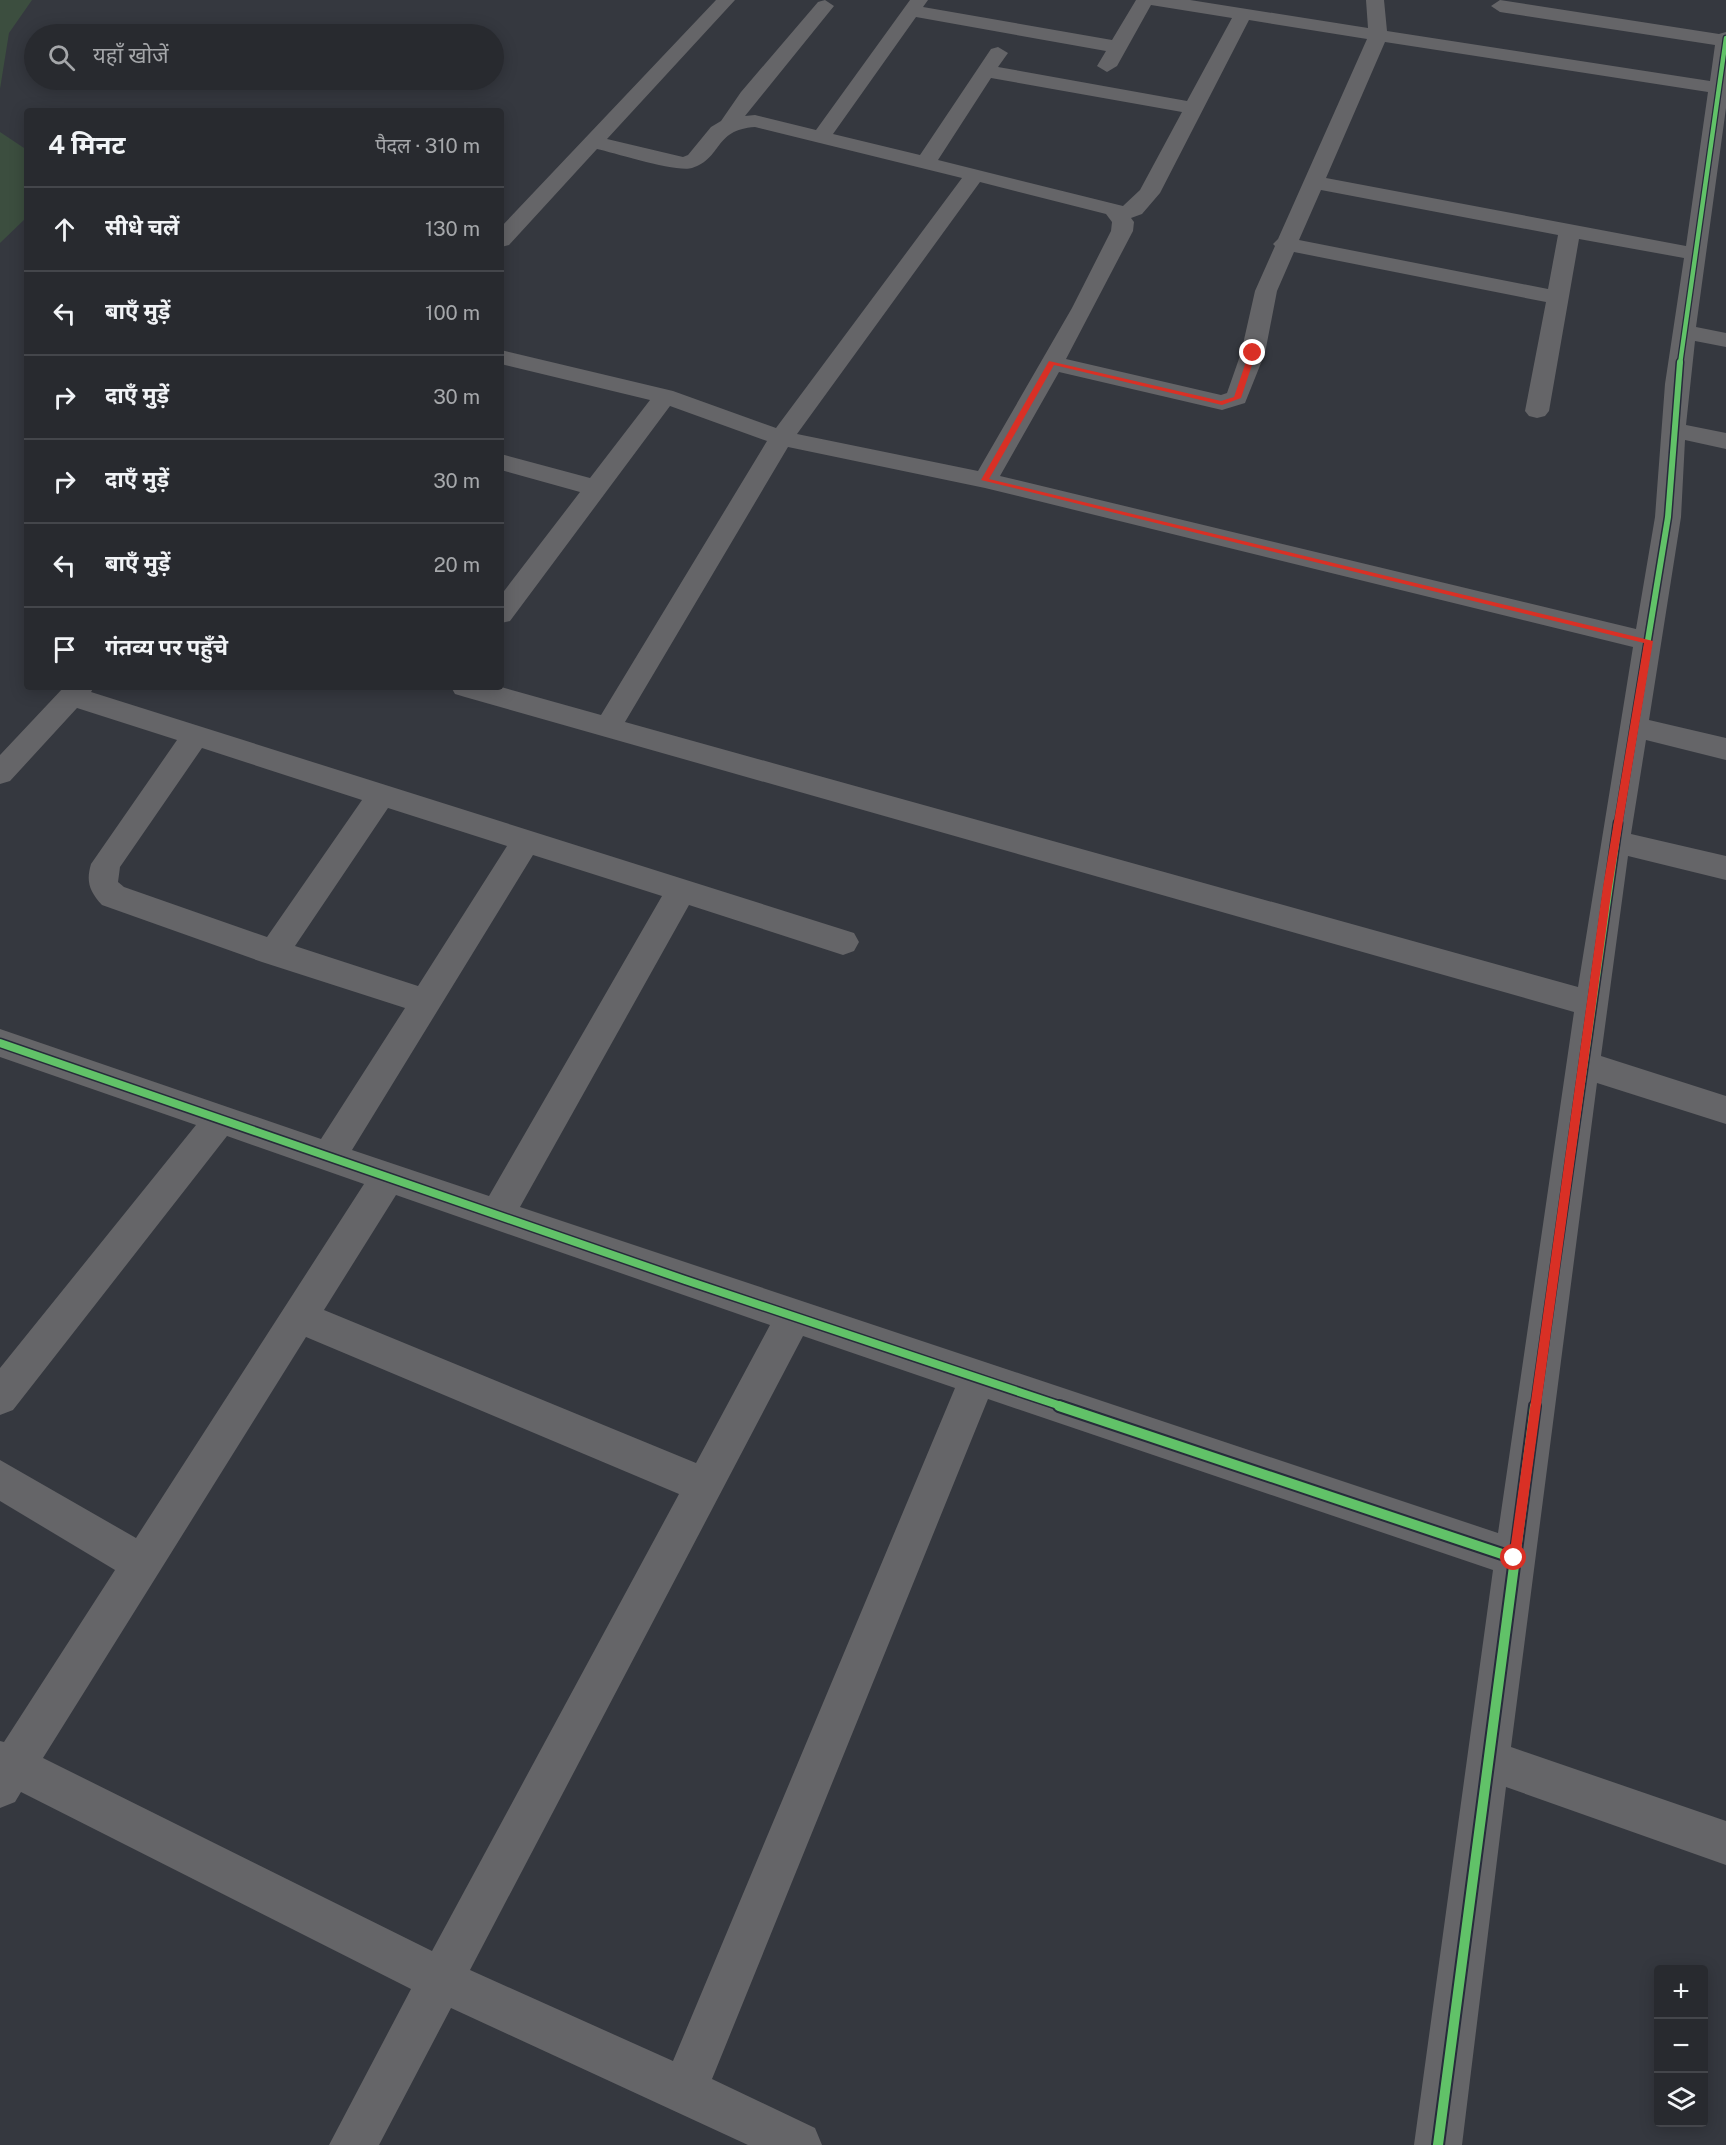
<!DOCTYPE html>
<html lang="hi">
<head>
<meta charset="utf-8">
<style>
  body { margin:0; font-family:"Public Sans","Noto Sans Devanagari",sans-serif; background:#303237; color:#f1f3f6 }
  .controls { position:absolute; right:18px; bottom:18px; display:grid; overflow:hidden; border-radius:6px; box-shadow:0 3px 15px #0003 }
  .controls button { width:54px; height:54px; display:grid; place-items:center; padding:0; border:0; border-bottom:2px solid #44464b; background:#282a2f; color:#f1f3f6; font:30px sans-serif }
  .stop { position:absolute; width:18px; height:18px; margin:-14px; border:4px solid #d93025; border-radius:50%; background:#fff }
  .stop.end { background:#d93025; border-color:#fff; box-shadow:0 2px 6px #0008 }
  .list { margin:0; padding:0; list-style:none }
  h2 { display:flex; justify-content:space-between; align-items:center; height:78px; margin:0; padding:0 24px; font-size:26px }
  h2 small { font-size:20px; font-weight:400; color:#a5a7aa }
  .list li { display:grid; grid-template-columns:39px 1fr auto; gap:18px; align-items:center; box-sizing:border-box; height:84px; padding:0 24px; border-top:2px solid #44464b }
  .list b { display:block; font-size:22px; white-space:nowrap }
  .list em { font-size:20px; font-style:normal; color:#a5a7aa }
  .icon { flex:none; width:33px; height:33px; fill:none; stroke:currentColor; stroke-width:2; stroke-linecap:round; stroke-linejoin:round }
  .map { position:relative; flex:none; width:1726px; height:2145px; overflow:hidden }
  .search { position:absolute; background:#282a2f; box-shadow:0 3px 15px #0003; left:24px; top:24px; width:480px; height:66px; display:flex; align-items:center; gap:15px; box-sizing:border-box; padding:0 21px; border-radius:33px; color:#a5a7aa; font-size:22px }
  .panel { position:absolute; background:#282a2f; box-shadow:0 3px 15px #0003; left:24px; top:108px; width:480px; height:582px; border-radius:6px }
  .map>svg:first-child { display:block }
  .green { fill:#3c4e3f }
  .lines { fill:none; stroke-linecap:round; stroke-linejoin:round }
  .minor { fill:#656568; fill-rule:evenodd }
  .cycleway-far3-casing { stroke:#262c3a; stroke-width:7 }
  .cycleway-far2-casing { stroke:#262c3a; stroke-width:9 }
  .cycleway-far1-casing { stroke:#262c3a; stroke-width:11 }
  .cycleway-casing { stroke:#262c3a; stroke-width:14 }
  .cycleway-far3 { stroke:#61c268; stroke-width:4.5 }
  .cycleway-far2 { stroke:#61c268; stroke-width:6 }
  .cycleway-far1 { stroke:#61c268; stroke-width:8 }
  .cycleway { stroke:#61c268; stroke-width:10 }
  .route { fill:#d93025 }
</style>
</head>
<body>
<div class="map">
<svg width="1726" height="2145" viewBox="0 0 1726 2145">
  <rect width="100%" height="100%" fill="#35383f"/>
  <g class="green">
    <polygon points="0,0 32,0 9,33 0,89"/>
    <polygon points="0,132 27,150 27,217 0,243"/>
  </g>
  <g class="lines">
    <path class="minor" d="M716,0H735L607,139L683,157L688,155L711,127L721,121L741,92L818,2L825,0L834,6L745,116L755,115L816,130L910,0H928L923,7L1112,40L1136,0H1190L1368,28L1366,0H1384L1387,31L1710,81L1715,45L1500,12L1491,6L1500,0L1719,34L1726,32V108L1696,327L1726,333V347L1695,341L1686,425L1726,433V449L1685,440L1681,517L1649,720L1726,738V760L1646,740L1631,834L1726,856V880L1628,856L1601,1056L1726,1096V1124L1597,1083L1511,1747L1726,1821V1865L1506,1787L1462,2145H1414L1493,1570L988,1399L712,2079L815,2128L822,2145H748L451,2008L379,2145H329L411,1989L21,1792L15,1802L0,1808V1741L4,1742L115,1570L0,1501V1460L136,1538L364,1184L227,1136L13,1410L0,1415V1368L196,1125L0,1057V1029L321,1139L405,1008L262,962L102,905C89,891 86,881 91,864L177,740L77,708L10,781L0,784V755L64,687H94L91,692L854,933L859,942L854,951L843,955L689,905L520,1207L1498,1533L1574,1012L465,697L455,694L451,687H501L601,715L767,441L670,406L510,621L501,623V595L580,492L501,470V454L590,478L650,400L501,364V350L673,391L776,428L962,178L755,127C713,130 723,158 692,168C678,173 615,153 597,149L509,245L501,247V227ZM1151,5L1232,18L1187,101L998,67L1008,53L998,47L991,49L920,155L833,134L916,17L1106,51L1097,66L1107,72L1117,66ZM1249,20L1367,39L1278,239L1273,244L1275,246L1255,291L1241,353L1227,393L1221,395L1066,359L1133,231L1134,222L1131,218L1142,214L1160,193ZM1385,42L1708,92L1686,246L1326,178ZM991,78L1182,112L1140,190L1123,206L938,160ZM980,182L1106,214L1112,222L1111,231L1072,308L978,471L797,434ZM1321,190L1558,235L1548,289L1299,240ZM1579,239L1684,258L1665,384L1655,517L1636,629L1000,476L1059,372L1222,410L1245,403L1265,353L1277,291L1294,252L1546,302L1525,411L1529,416L1537,418L1545,416L1549,411ZM788,447L985,488L1633,647L1578,987L625,722ZM202,748L362,800L267,937L124,887L118,882L120,867ZM388,808L507,846L418,986L295,946ZM533,855L662,896L489,1196L352,1150ZM396,1195L770,1325L696,1463L324,1310ZM803,1336L955,1388L673,2061L470,1970ZM306,1337L679,1494L432,1951L43,1758Z"/>
    <g class="cycleway-far3-casing">
      <polyline id="cycleway-far3" points="1680,364 1726,38"/>
    </g>
    <g class="cycleway-far2-casing">
      <polyline id="cycleway-far2" points="1618,824 1668,517 1680,362"/>
    </g>
    <g class="cycleway-far1-casing">
      <g id="cycleway-far1">
        <polyline points="0,1043 685,1280 1064,1407"/>
        <polyline points="1535,1407 1618,823"/>
      </g>
    </g>
    <g class="cycleway-casing">
      <g id="cycleway">
        <polyline points="1059,1406 1514,1558"/>
        <polyline points="1438,2145 1535,1406"/>
      </g>
    </g>
    <use href="#cycleway-far3" class="cycleway-far3"/>
    <use href="#cycleway-far2" class="cycleway-far2"/>
    <use href="#cycleway-far1" class="cycleway-far1"/>
    <use href="#cycleway" class="cycleway"/>
  </g>
  <polygon class="route" points="1253,351 1256,353 1241,398 1222,405 1054,365 989,479 1653,641 1612,887 1520,1558 1514,1564 1509,1558 1603,887 1644,643 981,480 1049,361 1221,401 1234,397 1249,353"/>
</svg>
<div class="controls">
<button>+</button>
<button>−</button>
<button><svg class="icon" aria-label="layers" viewBox="0 0 24 24"><path d="M12 4l9 5-9 5-9-5zM3 14l9 5 9-5"/></svg></button>
</div>
<div class="stop" style="left:1514px;top:1558px"></div>
<div class="stop end" style="left:1253px;top:353px"></div>
<div class="search"><svg class="icon" aria-label="search" viewBox="0 0 24 24"><circle cx="10" cy="10" r="6"/><path d="M15 15l6 6"/></svg>यहाँ खोजें</div>
<section class="panel">
<h2>4 मिनट<small>पैदल · 310 m</small></h2>
<ul class="list">
<li><svg class="icon" aria-label="ahead" viewBox="0 0 24 24"><path d="M12 20V5M6 11l6-6 6 6"/></svg><div><b>सीधे चलें</b></div><em>130 m</em></li>
<li><svg class="icon" aria-label="left" viewBox="0 0 24 24"><path d="M17 20v-9H6M10 6l-5 5 5 5"/></svg><div><b>बाएँ मुड़ें</b></div><em>100 m</em></li>
<li><svg class="icon" aria-label="right" viewBox="0 0 24 24"><path d="M7 20v-9h11M14 6l5 5-5 5"/></svg><div><b>दाएँ मुड़ें</b></div><em>30 m</em></li>
<li><svg class="icon" aria-label="right" viewBox="0 0 24 24"><path d="M7 20v-9h11M14 6l5 5-5 5"/></svg><div><b>दाएँ मुड़ें</b></div><em>30 m</em></li>
<li><svg class="icon" aria-label="left" viewBox="0 0 24 24"><path d="M17 20v-9H6M10 6l-5 5 5 5"/></svg><div><b>बाएँ मुड़ें</b></div><em>20 m</em></li>
<li><svg class="icon" aria-label="arrive" viewBox="0 0 24 24"><path d="M6 21V4h12l-3 4 3 4H6"/></svg><div><b>गंतव्य पर पहुँचे</b></div></li>
</ul>
</section>
</div>
</body>
</html>
